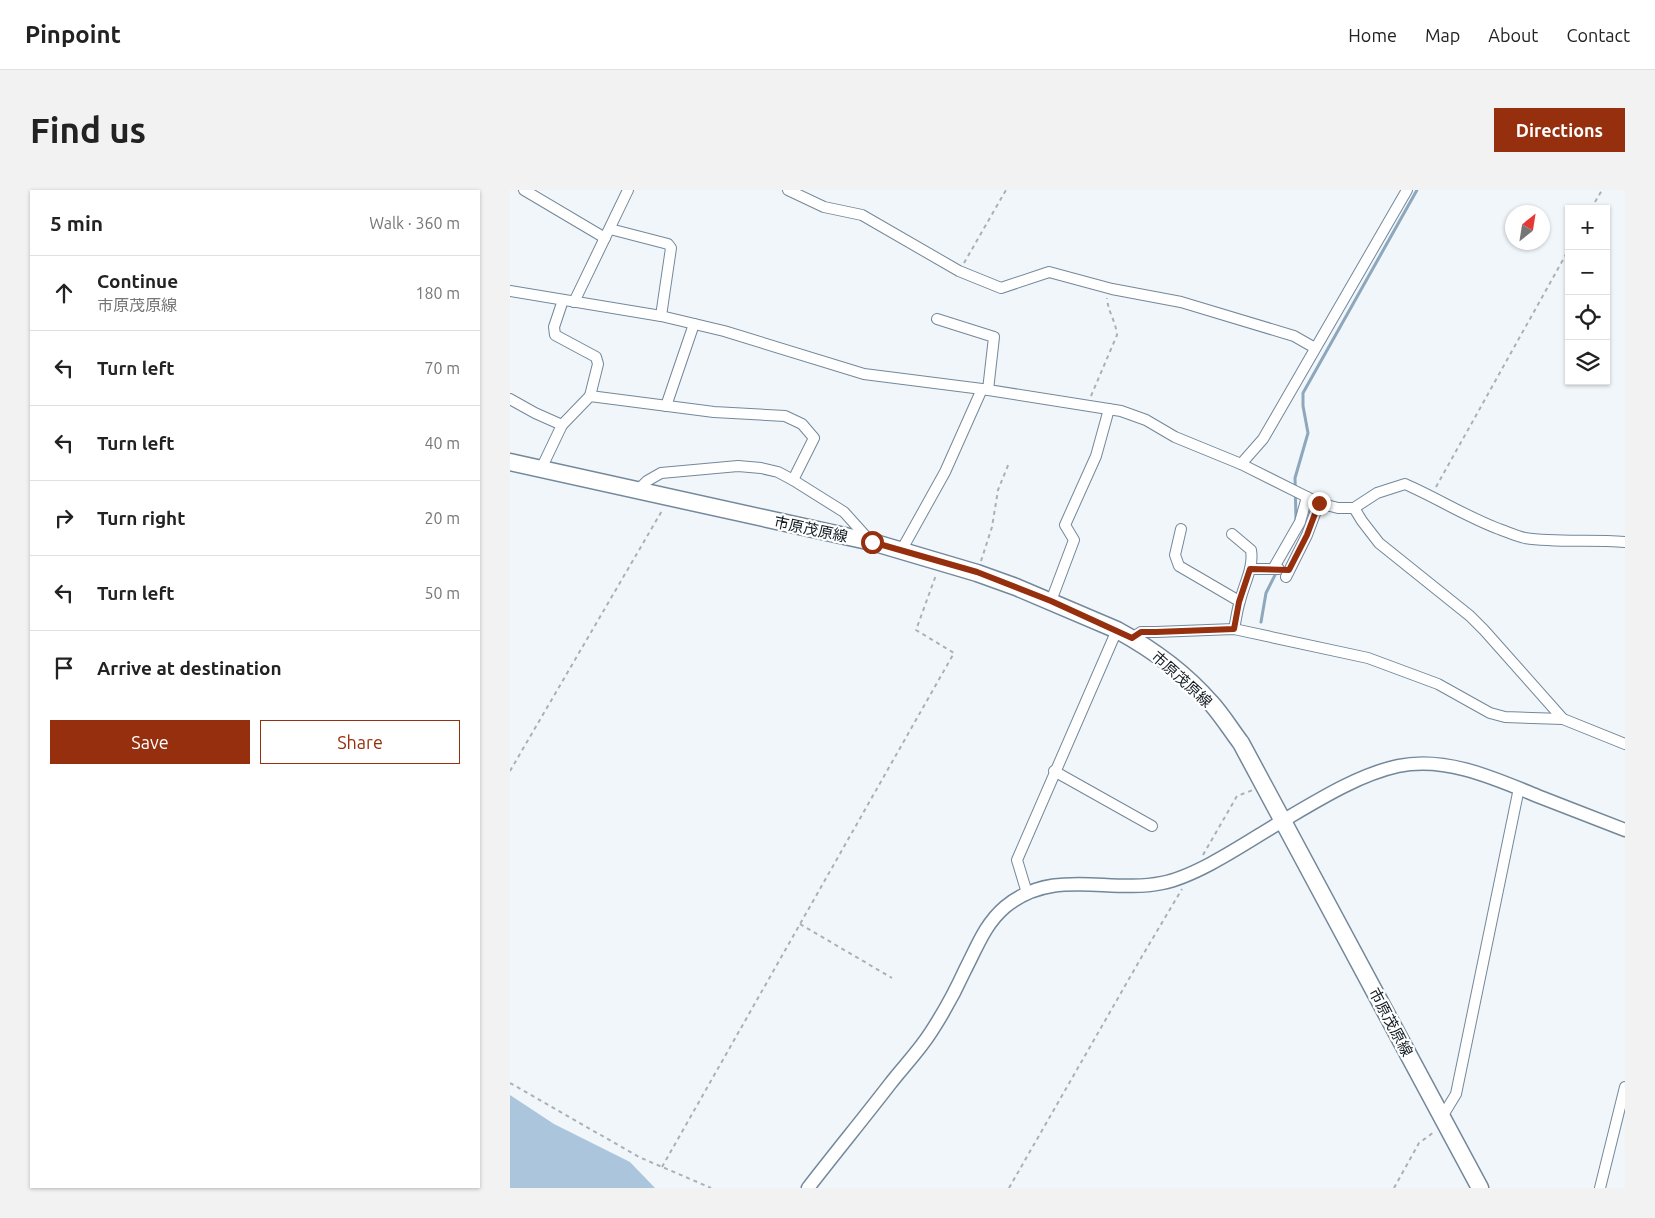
<!DOCTYPE html>
<html lang="en">
<head>
<meta charset="utf-8">
<style>
  body { margin:0; font-family:Ubuntu,"Noto Sans JP",sans-serif; background:#f2f2f2; color:#222 }
  .controls { position:absolute; right:15px; top:15px; display:grid; overflow:hidden; border-radius:0px; box-shadow:0 1px 4px #0004 }
  .controls button { width:45px; height:45px; display:grid; place-items:center; padding:0; border:0; border-bottom:1px solid #e0e0e0; background:#fff; color:#222; font:25px sans-serif }
  .compass { position:absolute; left:995px; top:15px; width:45px; height:45px; border-radius:50%; background:#fff; box-shadow:0 1px 4px #0004; rotate:30deg }
  .stop { position:absolute; width:15px; height:15px; margin:-11px; border:4px solid #962f0e; border-radius:50%; background:#fff }
  .stop.end { background:#962f0e; border-color:#fff; box-shadow:0 1px 5px #0008 }
  .list { margin:0; padding:0; list-style:none }
  h2 { display:flex; justify-content:space-between; align-items:center; height:65px; margin:0; padding:0 20px; font-size:21px }
  h2 small { font-size:16px; font-weight:400; color:#767676 }
  .list li { display:grid; grid-template-columns:32px 1fr auto; gap:15px; align-items:center; box-sizing:border-box; height:75px; padding:0 20px; border-top:1px solid #e0e0e0 }
  .list b { display:block; font-size:19px; white-space:nowrap }
  .list p { margin:0; font-size:16px; white-space:nowrap; color:#767676 }
  .list em { font-size:16px; font-style:normal; color:#767676 }
  .actions { display:flex; gap:10px; padding:15px 20px }
  .actions a { flex:1; padding:11px 0; border:1px solid #962f0e; border-radius:0px; text-align:center; font-size:18px; color:#962f0e }
  .actions .main { background:#962f0e; color:#fff }
  .icon { flex:none; width:28px; height:28px; fill:none; stroke:currentColor; stroke-width:2; stroke-linecap:round; stroke-linejoin:round }
  .map { position:relative; flex:none; width:1115px; height:998px; overflow:hidden; border-radius:0px }
  header { display:flex; align-items:center; gap:30px; box-sizing:border-box; height:70px; padding:0 25px; background:#fff; border-bottom:1px solid #e0e0e0 }
  header strong { font-size:24px }
  nav { display:flex; gap:28px; margin-inline-start:auto; font-size:18px }
  .intro { display:flex; align-items:center; justify-content:space-between; box-sizing:border-box; height:120px; padding:0 30px }
  h1 { margin:0; font-size:35px }
  .button { padding:12px 22px; border-radius:0px; background:#962f0e; color:#fff; font-size:18px; font-weight:700 }
  main { display:flex; gap:30px; padding:0 30px }
  aside { flex:1; background:#fff; border-radius:0px; box-shadow:0 1px 4px #0004 }
  .map>svg:first-child { display:block }
  .forest { fill:#abc6dc }
  .lines { fill:none; stroke-linecap:round; stroke-linejoin:round }
  .stream { stroke:#8da7bd; stroke-width:3 }
  .minor-casing { stroke:#73889b; stroke-width:12 }
  .tertiary-casing { stroke:#73889b; stroke-width:15 }
  .primary-casing { stroke:#73889b; stroke-width:19 }
  .path { stroke:#aab1b6; stroke-width:2; stroke-dasharray:4 4; stroke-linecap:butt }
  .minor { stroke:#fff; stroke-width:10 }
  .tertiary { stroke:#fff; stroke-width:12 }
  .primary { stroke:#fff; stroke-width:16 }
  .route { stroke:#962f0e; stroke-width:6 }
  .labels { text-anchor:middle; dominant-baseline:central; stroke-width:4.5; stroke-linejoin:round; paint-order:stroke }
  .street-label { font-size:15px; fill:#121b22; stroke:#fff }
</style>
</head>
<body>
<header>
<strong>Pinpoint</strong>
<nav><a>Home</a><a>Map</a><a>About</a><a>Contact</a></nav>
</header>
<div class="intro"><h1>Find us</h1><a class="button">Directions</a></div>
<main>
<aside>
<h2>5 min<small>Walk · 360 m</small></h2>
<ul class="list">
<li><svg class="icon" aria-label="ahead" viewBox="0 0 24 24"><path d="M12 20V5M6 11l6-6 6 6"/></svg><div><b>Continue</b><p>市原茂原線</p></div><em>180 m</em></li>
<li><svg class="icon" aria-label="left" viewBox="0 0 24 24"><path d="M17 20v-9H6M10 6l-5 5 5 5"/></svg><div><b>Turn left</b></div><em>70 m</em></li>
<li><svg class="icon" aria-label="left" viewBox="0 0 24 24"><path d="M17 20v-9H6M10 6l-5 5 5 5"/></svg><div><b>Turn left</b></div><em>40 m</em></li>
<li><svg class="icon" aria-label="right" viewBox="0 0 24 24"><path d="M7 20v-9h11M14 6l5 5-5 5"/></svg><div><b>Turn right</b></div><em>20 m</em></li>
<li><svg class="icon" aria-label="left" viewBox="0 0 24 24"><path d="M17 20v-9H6M10 6l-5 5 5 5"/></svg><div><b>Turn left</b></div><em>50 m</em></li>
<li><svg class="icon" aria-label="arrive" viewBox="0 0 24 24"><path d="M6 21V4h12l-3 4 3 4H6"/></svg><div><b>Arrive at destination</b></div></li>
</ul>
<div class="actions"><a class="main">Save</a><a>Share</a></div>
</aside>
<div class="map">
<svg width="1115" height="998" viewBox="0 0 1115 998">
  <rect width="100%" height="100%" fill="#f1f6fa"/>
  <polygon class="forest" points="0,905 44,934 120,972 145,998 0,998"/>
  <g class="lines">
    <g class="stream">
      <polyline points="786,331 785,288 798,243 793,216 793,203 907,0"/>
      <polyline points="751,432 756,403 767,381"/>
    </g>
    <g class="minor-casing">
      <g id="minor">
        <polyline points="14,0 95,48"/>
        <polyline points="278,0 314,17 352,25 449,81 491,98 539,82 602,99 671,112 784,146 805,158"/>
        <polyline points="100,39 158,54 161,58 151,126"/>
        <path d="M0,101L151,126L214,141L354,184L472,199L611,221L636,230L665,247L731,274L809,313L828,318H844L867,303L895,294C927,308 957,327 989,339C998,342 1006,346 1015,348C1048,353 1082,349 1115,352"/>
        <polyline points="53,110 44,137 45,145 86,167 88,174 80,206"/>
        <polyline points="64,112 118,0"/>
        <polyline points="427,129 484,147 478,200"/>
        <polyline points="0,209 25,223 52,235"/>
        <polyline points="156,216 184,134"/>
        <polyline points="731,274 753,249 897,0"/>
        <polyline points="31,279 52,235 80,206 204,222 275,226 292,234 304,248 283,290"/>
        <polyline points="127,301 137,291 151,283 228,276 251,278 268,282 283,290 334,322 361,352"/>
        <polyline points="844,318 852,331 869,353 960,426 974,440 1053,529"/>
        <polyline points="671,339 665,365 669,376 729,411"/>
        <path d="M722,344L741,360C744,377 734,394 730,411C727,420 726,430 724,439"/>
        <polyline points="391,361 435,282 472,199"/>
        <polyline points="740,379 769,379"/>
        <polyline points="763,379 790,332 797,307"/>
        <polyline points="776,387 797,345 809,313"/>
        <polyline points="541,411 564,350 555,335 586,266 599,219"/>
        <polyline points="622,448 631,442 646,442 724,439 858,468 928,494 980,523 995,527 1053,529 1115,554"/>
        <polyline points="544,581 642,636"/>
        <polyline points="517,703 507,670 607,440"/>
        <polyline points="932,927 946,904 1009,598"/>
        <polyline points="1090,998 1115,897"/>
      </g>
    </g>
    <g class="tertiary-casing">
      <path id="tertiary" d="M298,998C325,963 353,929 380,894C393,877 409,861 421,842C434,822 445,802 455,780C467,757 475,734 495,717C543,677 598,704 652,693C688,686 737,652 769,633C805,612 847,585 888,576C937,566 986,589 1030,607C1058,618 1087,629 1115,640"/>
    </g>
    <g class="primary-casing">
      <path id="primary" d="M0,272L362,352L467,383L506,397L607,440C642,459 675,483 701,513C712,525 721,540 731,553L970,998"/>
    </g>
    <g class="path">
      <polyline points="1081,19 1092,0"/>
      <polyline points="454,73 496,0"/>
      <path d="M581,206L607,145C606,132 598,122 597,108"/>
      <polyline points="926,297 1059,59"/>
      <polyline points="471,371 482,337 488,300 499,273"/>
      <polyline points="0,581 153,319"/>
      <polyline points="693,665 727,606 743,600"/>
      <polyline points="290,734 382,788"/>
      <polyline points="0,893 129,967 201,998"/>
      <polyline points="152,977 444,463 406,440 426,385"/>
      <polyline points="499,998 631,768 672,699"/>
      <polyline points="884,998 909,953 924,942"/>
    </g>
    <use href="#minor" class="minor"/>
    <use href="#tertiary" class="tertiary"/>
    <use href="#primary" class="primary"/>
  </g>
  <g class="lines">
    <polyline class="route" points="362,352 467,382 541,411 622,448 631,442 646,442 724,439 729,412 740,379 779,380 797,345 809,313"/>
  </g>
  <g class="labels">
    <g class="street-label">
      <text transform="translate(301 339) rotate(12)">市原茂原線</text>
      <text transform="translate(672 489) rotate(42)">市原茂原線</text>
      <text transform="translate(881 832) rotate(62)">市原茂原線</text>
    </g>
  </g>
</svg>
<div class="controls">
<button>+</button>
<button>−</button>
<button><svg class="icon" aria-label="locate" viewBox="0 0 24 24"><circle cx="12" cy="12" r="6"/><path d="M12 2v4M12 18v4M2 12h4M18 12h4"/></svg></button>
<button><svg class="icon" aria-label="layers" viewBox="0 0 24 24"><path d="M12 4l9 5-9 5-9-5zM3 14l9 5 9-5"/></svg></button>
</div>
<svg class="compass" viewBox="-18 -18 36 36"><path d="M0-13l5 13h-10z" fill="#e53935"/><path d="M0 13l5-13h-10z" fill="#767676"/></svg>
<div class="stop" style="left:362px;top:352px"></div>
<div class="stop end" style="left:809px;top:313px"></div>
</div>
</main>
</body>
</html>
